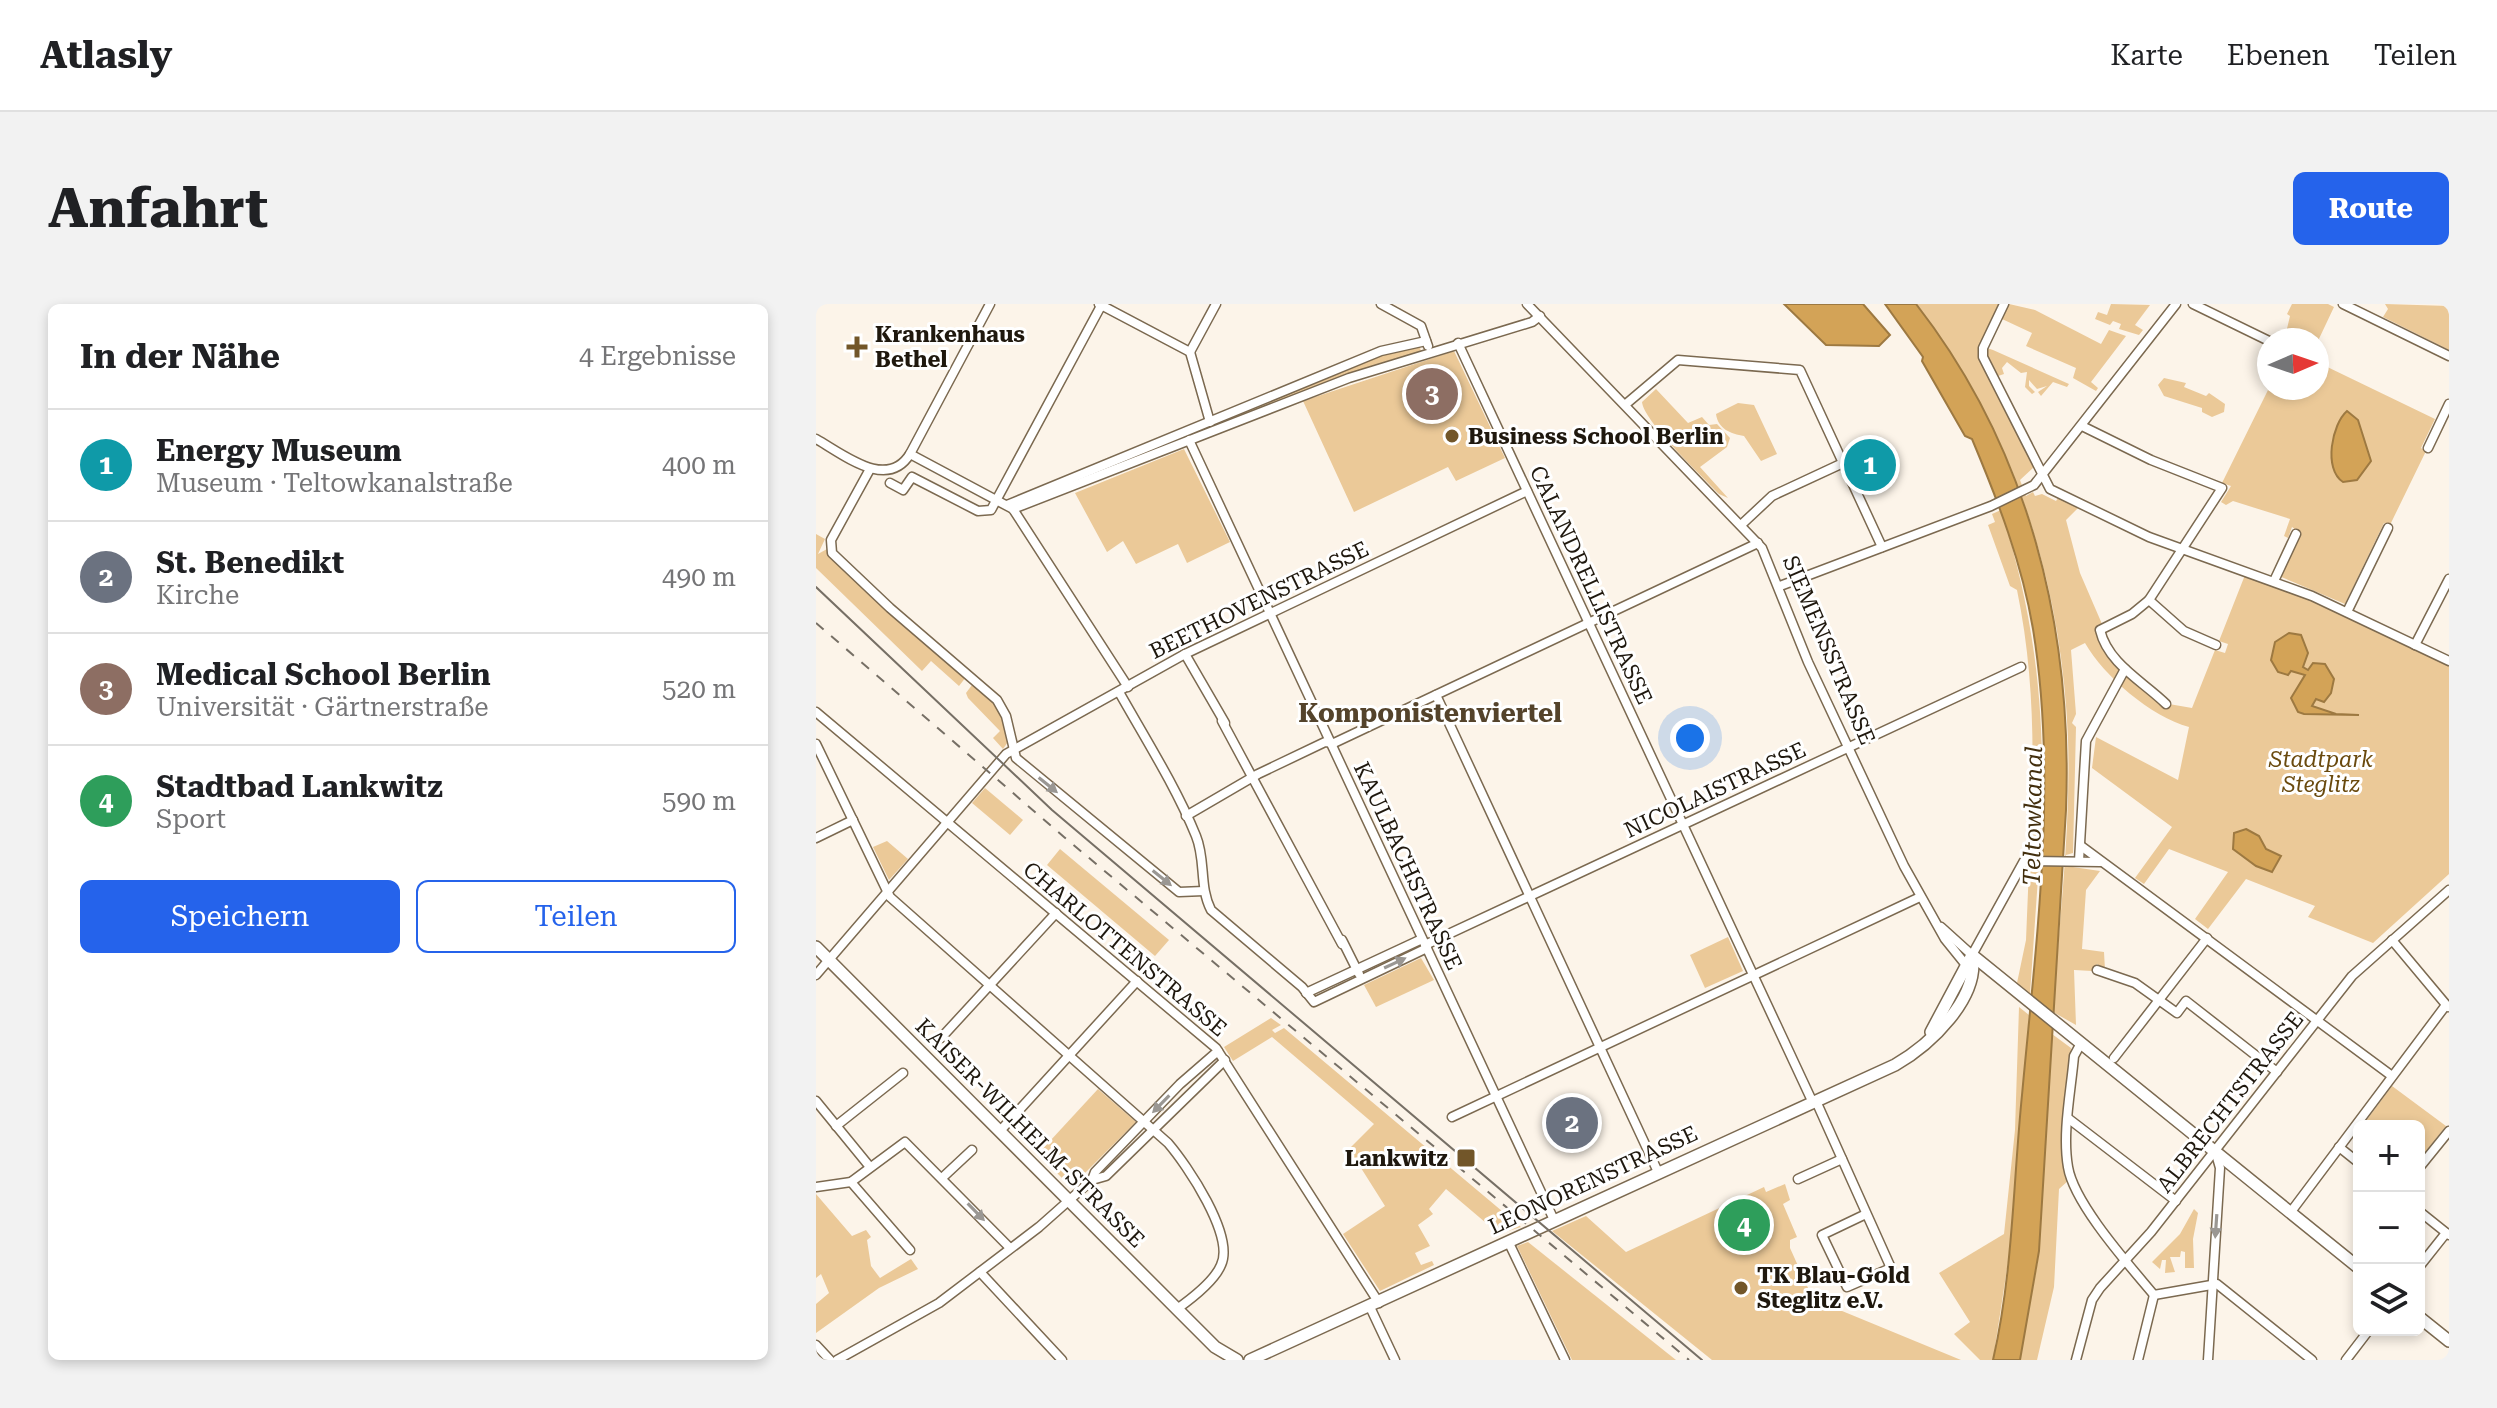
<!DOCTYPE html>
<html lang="de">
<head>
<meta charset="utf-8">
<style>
  body { margin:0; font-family:"Roboto Serif",serif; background:#f2f2f2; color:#202124 }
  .controls { position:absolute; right:24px; bottom:24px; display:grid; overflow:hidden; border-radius:12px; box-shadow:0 4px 12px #0003 }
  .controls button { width:72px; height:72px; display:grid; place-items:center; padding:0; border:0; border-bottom:2px solid #e0e0e0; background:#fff; color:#202124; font:40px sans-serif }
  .compass { position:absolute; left:1441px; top:24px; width:72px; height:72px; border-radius:50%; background:#fff; box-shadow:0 4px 12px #0003; rotate:88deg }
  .you { position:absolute; left:874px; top:434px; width:28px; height:28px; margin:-20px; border:6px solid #fff; border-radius:50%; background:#1a73e8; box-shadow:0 0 0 12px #1a73e833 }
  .badge { display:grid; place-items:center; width:52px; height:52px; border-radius:50%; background:#2563eb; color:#fff; font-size:26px; font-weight:700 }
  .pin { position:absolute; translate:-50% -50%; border:4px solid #fff; box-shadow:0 2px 8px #0006 }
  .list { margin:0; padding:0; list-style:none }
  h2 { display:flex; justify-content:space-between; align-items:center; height:104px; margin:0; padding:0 32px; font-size:34px }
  h2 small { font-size:26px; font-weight:400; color:#757577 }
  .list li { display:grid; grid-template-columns:52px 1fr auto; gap:24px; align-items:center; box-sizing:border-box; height:112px; padding:0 32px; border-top:2px solid #e0e0e0 }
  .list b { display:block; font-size:30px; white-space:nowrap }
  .list p { margin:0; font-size:26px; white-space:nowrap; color:#757577 }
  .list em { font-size:26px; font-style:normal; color:#757577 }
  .actions { display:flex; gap:16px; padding:24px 32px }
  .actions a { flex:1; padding:18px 0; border:2px solid #2563eb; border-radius:12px; text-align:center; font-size:28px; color:#2563eb }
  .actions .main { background:#2563eb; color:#fff }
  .icon { flex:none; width:44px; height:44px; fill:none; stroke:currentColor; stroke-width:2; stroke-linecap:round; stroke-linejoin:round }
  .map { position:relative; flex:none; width:1633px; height:1056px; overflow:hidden; border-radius:12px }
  header { display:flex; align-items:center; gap:48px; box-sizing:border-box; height:112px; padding:0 40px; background:#fff; border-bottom:2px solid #e0e0e0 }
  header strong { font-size:38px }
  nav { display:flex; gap:44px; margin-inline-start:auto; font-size:28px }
  .intro { display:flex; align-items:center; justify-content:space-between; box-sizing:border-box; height:192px; padding:0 48px }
  h1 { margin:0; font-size:56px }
  .button { padding:20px 36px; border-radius:12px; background:#2563eb; color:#fff; font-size:28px; font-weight:700 }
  main { display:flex; gap:48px; padding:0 48px }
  aside { flex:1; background:#fff; border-radius:12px; box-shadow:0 4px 12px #0003 }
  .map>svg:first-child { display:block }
  .green { fill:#ebc998 }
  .water { fill:#d3a357; stroke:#9d7941; stroke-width:2 }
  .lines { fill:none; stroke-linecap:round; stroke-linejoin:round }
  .minor-casing { stroke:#7b6950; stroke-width:11 }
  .major-casing { stroke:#7b6950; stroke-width:14 }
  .minor { stroke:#fff; stroke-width:8 }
  .major { stroke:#fff; stroke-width:11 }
  .tram { stroke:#766f65; stroke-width:2 }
  .rail { stroke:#766f65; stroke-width:2; stroke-dasharray:10 10; stroke-linecap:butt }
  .oneway { fill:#9a9793 }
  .poi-dot { fill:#725629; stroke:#fff; stroke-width:3 }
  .labels { text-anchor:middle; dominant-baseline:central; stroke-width:6; stroke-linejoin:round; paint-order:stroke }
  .poi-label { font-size:22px; font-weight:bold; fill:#1f180e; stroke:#fff; text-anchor:start }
  .street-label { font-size:22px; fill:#1f180e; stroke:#fff }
  .park-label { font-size:22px; font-style:italic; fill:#6a4a0e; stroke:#fff }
  .water-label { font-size:24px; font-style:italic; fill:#432f0e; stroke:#fff }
  .quarter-label { font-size:26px; font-weight:bold; fill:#54432b; stroke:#fff }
</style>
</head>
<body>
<header>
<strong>Atlasly</strong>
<nav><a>Karte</a><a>Ebenen</a><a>Teilen</a></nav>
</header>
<div class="intro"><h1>Anfahrt</h1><a class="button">Route</a></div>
<main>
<aside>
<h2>In der Nähe<small>4 Ergebnisse</small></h2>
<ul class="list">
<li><span class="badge" style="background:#0f9aa8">1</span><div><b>Energy Museum</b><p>Museum · Teltowkanalstraße</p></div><em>400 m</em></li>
<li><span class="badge" style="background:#6b7280">2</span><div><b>St. Benedikt</b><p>Kirche</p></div><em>490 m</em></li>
<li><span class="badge" style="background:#8d6e63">3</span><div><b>Medical School Berlin</b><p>Universität · Gärtnerstraße</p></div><em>520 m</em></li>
<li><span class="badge" style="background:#2e9e5b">4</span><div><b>Stadtbad Lankwitz</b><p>Sport</p></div><em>590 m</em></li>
</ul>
<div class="actions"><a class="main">Speichern</a><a>Teilen</a></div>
</aside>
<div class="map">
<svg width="1633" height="1056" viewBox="0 0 1633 1056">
  <rect width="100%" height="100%" fill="#fcf4e9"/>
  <g class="green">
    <path d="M1100,0H1186L1162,46L1218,163L1204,176L1210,192L1217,188L1219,192L1226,190L1240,197L1242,194L1262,204L1250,216L1264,269L1286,320L1282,323L1286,340L1353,400L1376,404L1399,346L1409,349L1412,340L1403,337L1429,271L1510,302L1633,361V570L1557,639L1492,613L1499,602L1430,575L1392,625L1379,615L1412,568L1353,545L1328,580L1319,574L1356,523L1276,464L1280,433L1362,476L1373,423C1335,413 1288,372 1269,339L1255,346L1260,410L1256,419L1260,423L1257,549L1250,551V562L1284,567L1270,586L1266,645L1288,648L1289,666L1281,660L1276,667L1258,666L1260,721L1237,708C1243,618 1255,525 1252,435C1246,278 1197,124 1100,0Z"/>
    <polygon points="1193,0 1219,6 1285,40 1293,26 1310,32 1275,78 1282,84 1280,87 1257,74 1260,64 1210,42 1216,29 1186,15"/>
    <polygon points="1295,0 1334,1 1319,21 1327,26 1323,31 1303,25 1305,20 1297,17 1294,21 1279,15 1282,8 1291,11"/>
    <polygon points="1476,0 1512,0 1518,3 1501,39 1501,36 1472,36 1469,33 1474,12 1471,10"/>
    <polygon points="1569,0 1633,2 1633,46 1567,13 1572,5"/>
    <polygon points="604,43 605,48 400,122 398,117 568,49"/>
    <polygon points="1171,44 1177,46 1253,80 1251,83 1237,78 1225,92 1222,88 1231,82 1221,85 1213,76 1213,82 1219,88 1216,90 1209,83 1211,68 1205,69 1191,58 1186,64 1188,70 1182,72 1171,52"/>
    <polygon points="638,47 689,154 640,177 632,163 538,208 487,97"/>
    <polygon points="1501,58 1619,115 1605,144 1610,147 1574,221 1568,219 1529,300 1463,272 1485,230 1476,223 1472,234 1468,232 1474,215 1417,197 1410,201 1405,198 1415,182 1406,179 1453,84 1501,84"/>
    <polygon points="1348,74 1370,79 1368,83 1390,92 1393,89 1409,100 1408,108 1396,113 1386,108 1386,104 1348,92 1342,81"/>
    <path d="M840,85L872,119L886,113L893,121L901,120L914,134L911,143L884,163L912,194L903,190C886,172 828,118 826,98Z"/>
    <path d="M922,99L938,101L961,150L945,157L928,132C915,130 902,125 900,110Z"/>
    <polygon points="368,145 414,238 371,259 362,240 320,260 307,237 291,248 259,189"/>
    <path d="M1185,206C1223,325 1231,427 1224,551L1213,549C1219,460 1219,373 1201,286L1194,282L1172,221L1179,218L1176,210Z"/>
    <polygon points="0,230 9,235 2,250 11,245 150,373 143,382 115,357 106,367 0,264"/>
    <path d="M156,381C180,389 189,415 192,438L187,445L177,434L184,427L152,394L150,389Z"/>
    <polygon points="169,484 207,516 194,531 156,499"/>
    <polygon points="71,537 92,555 73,576 57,543"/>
    <polygon points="244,545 353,636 339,652 231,561"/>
    <polygon points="1223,559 1214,690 1201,679 1210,636 1213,563"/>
    <polygon points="912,633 927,667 889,684 874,651"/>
    <polygon points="605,654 618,676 560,703 548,681"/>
    <polygon points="1203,703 1213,711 1194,945 1177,1056 1164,1056 1138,1030 1154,1018 1123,969 1188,930 1199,826"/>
    <polygon points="455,714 465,721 456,726 459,729 468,724 705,923 683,930 630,885 613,905 617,910 602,921 614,942 599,949 605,961 616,957 618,961 564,987 527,930 569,902 533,845 558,820 456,733 417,757 408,743"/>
    <polygon points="1236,730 1255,744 1247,846 1253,876 1243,885 1238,983 1221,1056 1204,1056 1222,956"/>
    <polygon points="1576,782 1630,822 1603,856 1603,822 1546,822"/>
    <polygon points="282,785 320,818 255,883 222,850"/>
    <polygon points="969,880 974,896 967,900 981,933 974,936 974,944 997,995 1145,1056 896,1056 736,927 770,912 810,948 948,883 950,888"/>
    <polygon points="0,890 36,932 50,926 55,933 51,936 55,962 64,974 95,955 102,965 63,984 0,1029 0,1000 13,989 5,970 0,974"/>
    <polygon points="1378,905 1382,909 1377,935 1378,964 1369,964 1369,948 1365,947 1364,953 1354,953 1359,968 1349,969 1350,956 1346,956 1344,965 1336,958 1364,930"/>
    <polygon points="712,938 860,1056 756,1056 701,942"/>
  </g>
  <g class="water">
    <polygon points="968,0 1047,0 1074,31 1063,42 1010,41"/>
    <path d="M1069,0H1100C1213,145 1257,324 1250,506L1223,947L1204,1056H1177C1197,969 1197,880 1206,791C1220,638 1242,478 1217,325C1206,259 1182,197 1156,135L1149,132L1106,57L1107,53Z"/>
    <path d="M1531,107L1542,116L1555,157L1541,176L1527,178C1507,165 1516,120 1531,107Z"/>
    <polygon points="1473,329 1485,331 1492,349 1487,363 1492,366 1497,359 1509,360 1518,375 1515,389 1508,398 1500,395 1496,402 1520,410 1543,411 1488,410 1482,408 1475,394 1489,371 1475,367 1472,371 1462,368 1455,356 1459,338"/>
    <polygon points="1430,525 1443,532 1450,545 1465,552 1456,568 1440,562 1417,545 1418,529"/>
  </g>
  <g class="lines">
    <g class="minor-casing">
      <g id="minor">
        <polyline points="283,0 374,48 394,118"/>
        <polyline points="565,0 605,22 612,42"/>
        <polyline points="711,0 946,244 992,358 1088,562 1129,635 1150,661"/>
        <polyline points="1188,0 1167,44 1167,53 1234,185 1333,233 1496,292 1633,357"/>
        <polyline points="1377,0 1453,37"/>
        <polyline points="1527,0 1633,52"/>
        <polyline points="642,39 997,799"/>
        <polyline points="374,48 400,0"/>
        <polyline points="810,100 862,56 984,66 1066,243"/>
        <path d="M1266,122L1335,156L1406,184L1333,296L1316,310L1284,326C1292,360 1328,378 1350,400"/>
        <path d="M0,135C27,150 71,187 94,150L174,0"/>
        <polyline points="373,136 738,916"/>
        <polyline points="1612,144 1633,100"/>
        <polyline points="94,150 197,205 312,383"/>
        <polyline points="54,165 15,236 16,249 74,304 181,396 190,412 200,454 363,588 388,587"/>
        <polyline points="74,179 87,186 96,173 162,207 175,206 286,0"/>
        <polyline points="191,201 565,47 610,37"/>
        <polyline points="197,205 533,74 716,18 724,12"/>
        <polyline points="925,221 956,192 1027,159"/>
        <polyline points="1458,277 1480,230"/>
        <polyline points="964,282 1175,202 1218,181 1360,0"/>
        <polyline points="1333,296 1368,327 1400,341"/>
        <polyline points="1531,308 1572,224"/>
        <polyline points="1599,341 1633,275"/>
        <polyline points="369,350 409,419"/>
        <path d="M303,388C329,434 360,483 380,532C390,556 383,583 395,606L486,683L498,698L611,644"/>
        <polyline points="620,391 842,868"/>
        <polyline points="0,408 400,744 563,999"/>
        <polyline points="406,417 526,640"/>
        <path d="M0,440L74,593L352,839C371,861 419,932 405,961C398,978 375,995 361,1005"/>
        <polyline points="370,512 442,470 509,438 518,439 942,239"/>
        <polyline points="0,534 37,516"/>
        <polyline points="1265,542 1576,772"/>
        <polyline points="1263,557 1270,437 1309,365"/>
        <polyline points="1125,623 1156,651 1208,557 1284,558"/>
        <polyline points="526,636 543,670"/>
        <polyline points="1576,636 1632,703"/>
        <polyline points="609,641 1205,363"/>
        <polyline points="1281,666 1319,679 1361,709 1370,697 1461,768"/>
        <polyline points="0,671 190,450 369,350 711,187"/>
        <polyline points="490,689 606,635"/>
        <polyline points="125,734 240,609"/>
        <path d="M1264,741L1258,752C1255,787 1246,829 1252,863C1258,900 1314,962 1338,991"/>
        <polyline points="1298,754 1391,634"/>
        <polyline points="0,797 54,863"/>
        <polyline points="1000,797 1075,964 1031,983 1006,931 1050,910"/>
        <polyline points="636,813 1104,593"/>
        <polyline points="1253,815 1360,897"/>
        <polyline points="20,822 87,769"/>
        <polyline points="184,827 321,677"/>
        <polyline points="1523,843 1543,859"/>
        <polyline points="1603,864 1633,827"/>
        <polyline points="126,874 156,846"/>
        <polyline points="982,875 1026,855"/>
        <polyline points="276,876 290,872 409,756"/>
        <polyline points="35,878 94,946"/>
        <polyline points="0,883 35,878 89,838 194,944"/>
        <polyline points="1603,907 1633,931"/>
        <polyline points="1474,909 1630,701"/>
        <polyline points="692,937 749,1056"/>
        <polyline points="1603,963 1630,929"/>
        <polyline points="164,968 246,1056"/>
        <polyline points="1338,991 1401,980 1496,1056"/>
        <polyline points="554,1003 579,1056"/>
        <polyline points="0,1041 14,1056"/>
        <polyline points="21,1056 123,999 223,923 276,876 279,868 364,780 402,747"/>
        <polyline points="1260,1056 1276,996 1284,984 1335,928 1536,672 1633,586"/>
        <polyline points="1322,1056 1338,991"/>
        <polyline points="1392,1056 1404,864 1400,850"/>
        <polyline points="1530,1056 1553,1026"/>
      </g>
    </g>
    <g class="major-casing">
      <g id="major">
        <polyline points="0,643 365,1009 399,1043 421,1056"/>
        <polyline points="1156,651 1543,964"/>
        <polyline points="1115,728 1156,651"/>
        <polyline points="1603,1013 1633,1037"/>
        <path d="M434,1056L1079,761C1114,741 1164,694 1156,651"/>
      </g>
    </g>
    <use href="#minor" class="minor"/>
    <use href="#major" class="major"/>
    <polyline class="tram" points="0,283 236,506 886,1056"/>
    <polyline class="rail" points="0,319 248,533 873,1056"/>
  </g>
  <defs><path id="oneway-solid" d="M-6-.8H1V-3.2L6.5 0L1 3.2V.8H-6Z" transform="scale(2)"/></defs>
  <g class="oneway">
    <use href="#oneway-solid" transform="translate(232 481) rotate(39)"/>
    <use href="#oneway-solid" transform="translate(346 574) rotate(39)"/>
    <use href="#oneway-solid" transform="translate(579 659) rotate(-25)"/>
    <use href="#oneway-solid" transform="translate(345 800) rotate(134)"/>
    <use href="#oneway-solid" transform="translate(160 908) rotate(46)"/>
    <use href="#oneway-solid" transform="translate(1400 922) rotate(94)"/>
  </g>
  <g class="poi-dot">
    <path d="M37 31h8v8h8v8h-8v8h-8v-8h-8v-8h8z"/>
    <circle cx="636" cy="132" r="8"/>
    <rect x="640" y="844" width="20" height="20" rx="4"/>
    <circle cx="925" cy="984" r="8"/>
  </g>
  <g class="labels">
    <g class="poi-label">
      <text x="59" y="30">Krankenhaus<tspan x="59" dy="25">Bethel</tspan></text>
      <text x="652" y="132">Business School Berlin</text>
      <text x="632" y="854" text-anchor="end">Lankwitz</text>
      <text x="941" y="971">TK Blau-Gold<tspan x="941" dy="25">Steglitz e.V.</tspan></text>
    </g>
    <g class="street-label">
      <text transform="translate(775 281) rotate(65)">CALANDRELLISTRASSE</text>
      <text transform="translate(443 296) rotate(-26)">BEETHOVENSTRASSE</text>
      <text transform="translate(1013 346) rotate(67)">SIEMENSSTRASSE</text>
      <text transform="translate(899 486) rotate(-25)">NICOLAISTRASSE</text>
      <text transform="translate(592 562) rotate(65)">KAULBACHSTRASSE</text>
      <text transform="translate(309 645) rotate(40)">CHARLOTTENSTRASSE</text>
      <text transform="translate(1414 798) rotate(-52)">ALBRECHTSTRASSE</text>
      <text transform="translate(214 829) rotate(45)">KAISER-WILHELM-STRASSE</text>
      <text transform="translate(777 876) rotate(-25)">LEONORENSTRASSE</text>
    </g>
    <g class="park-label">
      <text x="1505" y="455">Stadtpark<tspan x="1505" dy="25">Steglitz</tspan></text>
    </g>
    <g class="water-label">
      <text transform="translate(1217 512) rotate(-89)">Teltowkanal</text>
    </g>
    <g class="quarter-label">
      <text x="614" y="409">Komponistenviertel</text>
    </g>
  </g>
</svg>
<div class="controls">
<button>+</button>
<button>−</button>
<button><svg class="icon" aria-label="layers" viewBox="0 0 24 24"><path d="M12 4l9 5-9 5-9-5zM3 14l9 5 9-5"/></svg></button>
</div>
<svg class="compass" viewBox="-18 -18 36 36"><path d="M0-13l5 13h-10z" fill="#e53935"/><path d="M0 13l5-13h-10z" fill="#757577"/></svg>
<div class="you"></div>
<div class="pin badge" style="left:1054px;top:161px;background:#0f9aa8">1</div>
<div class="pin badge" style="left:756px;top:819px;background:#6b7280">2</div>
<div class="pin badge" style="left:616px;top:90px;background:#8d6e63">3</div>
<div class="pin badge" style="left:928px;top:921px;background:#2e9e5b">4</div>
</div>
</main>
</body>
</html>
